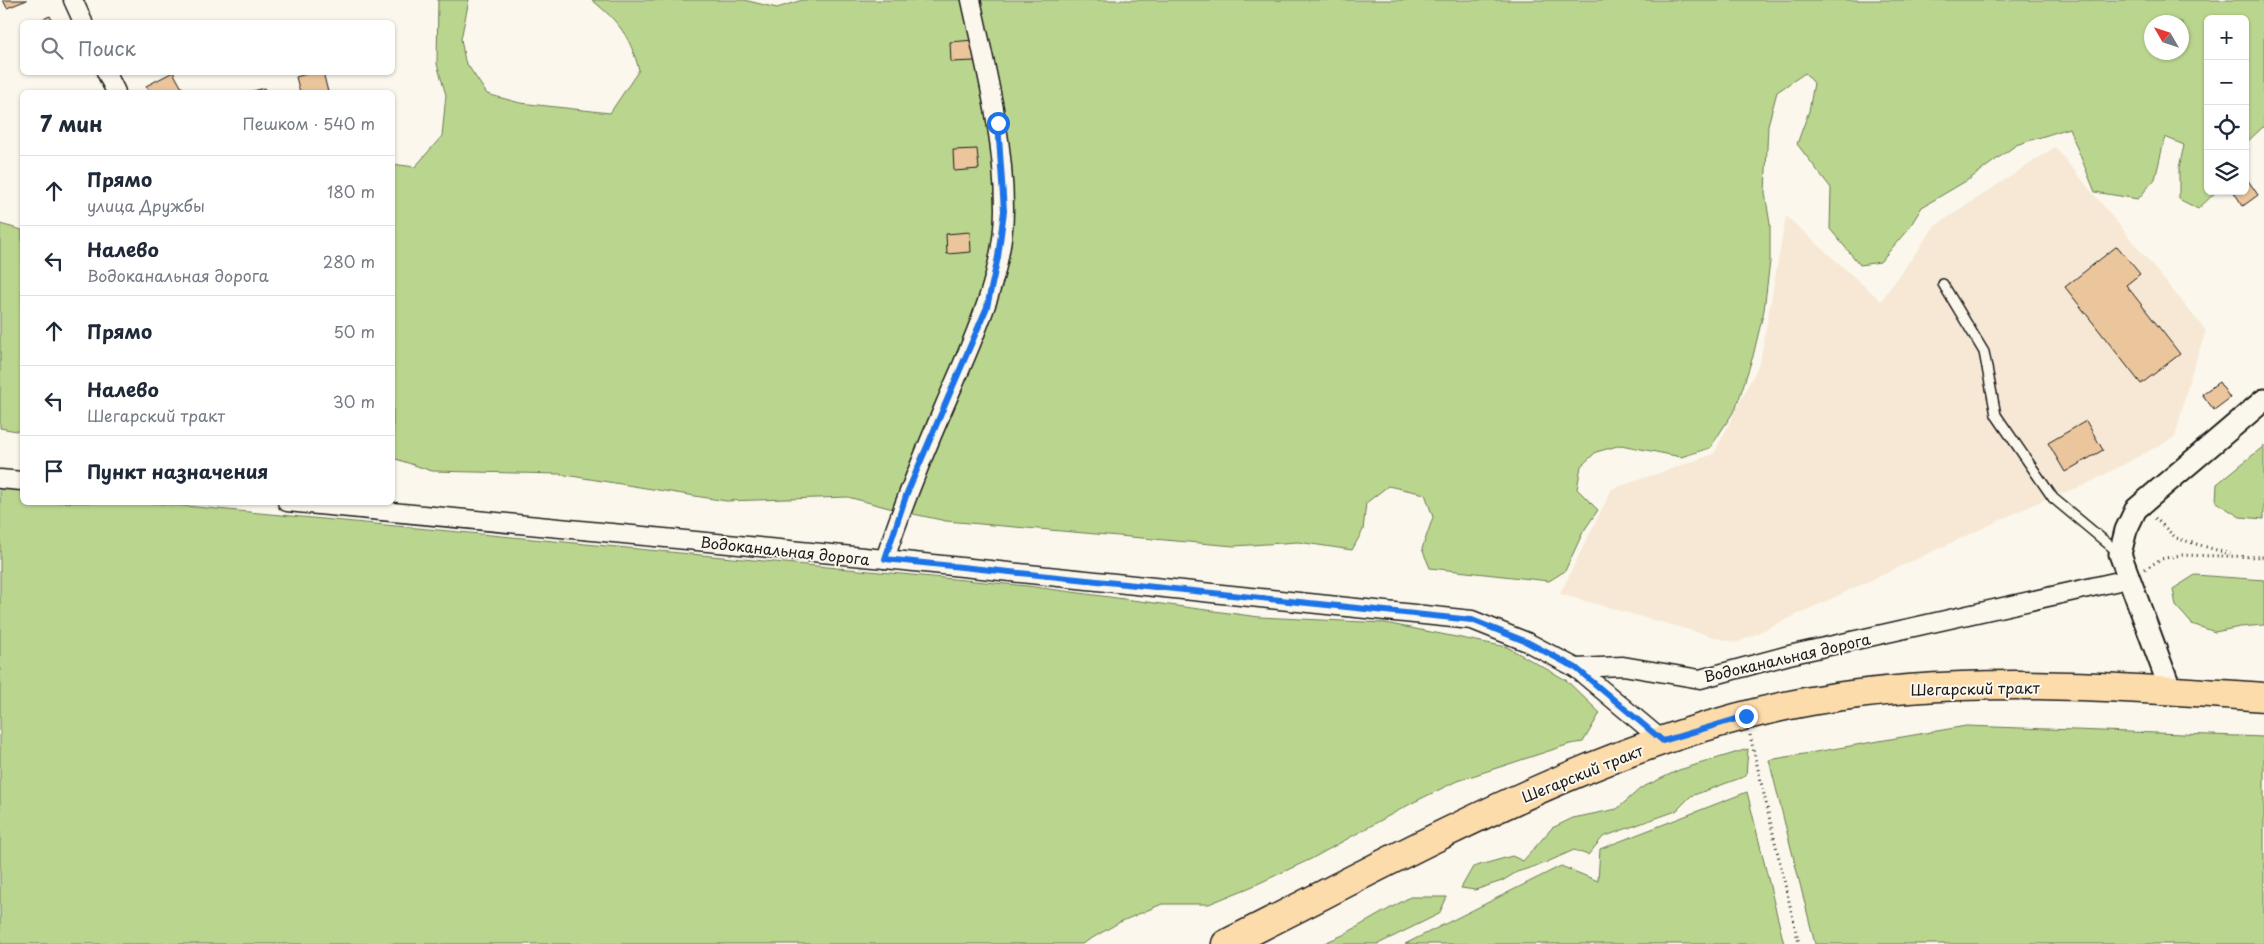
<!DOCTYPE html>
<html lang="ru">
<head>
<meta charset="utf-8">
<style>
  body { margin:0; font-family:"Playpen Sans",sans-serif; background:#f6f6f7; color:#1f2937 }
  .controls { position:absolute; right:15px; top:15px; display:grid; overflow:hidden; border-radius:8px; box-shadow:0 1px 4px #0004 }
  .controls button { width:45px; height:45px; display:grid; place-items:center; padding:0; border:0; border-bottom:1px solid #e0e1e3; background:#fff; color:#1f2937; font:25px sans-serif }
  .compass { position:absolute; left:2144px; top:15px; width:45px; height:45px; border-radius:50%; background:#fff; box-shadow:0 1px 4px #0004; rotate:309deg }
  .stop { position:absolute; width:15px; height:15px; margin:-11px; border:4px solid #1a73e8; border-radius:50%; background:#fff }
  .stop.end { background:#1a73e8; border-color:#fff; box-shadow:0 1px 5px #0008 }
  .list { margin:0; padding:0; list-style:none }
  h2 { display:flex; justify-content:space-between; align-items:center; height:65px; margin:0; padding:0 20px; font-size:21px }
  h2 small { font-size:16px; font-weight:400; color:#747a83 }
  .list li { display:grid; grid-template-columns:32px 1fr auto; gap:15px; align-items:center; box-sizing:border-box; height:70px; padding:0 20px; border-top:1px solid #e0e1e3 }
  .list b { display:block; font-size:19px; white-space:nowrap }
  .list p { margin:0; font-size:16px; white-space:nowrap; color:#747a83 }
  .list em { font-size:16px; font-style:normal; color:#747a83 }
  .icon { flex:none; width:28px; height:28px; fill:none; stroke:currentColor; stroke-width:2; stroke-linecap:round; stroke-linejoin:round }
  .map { position:relative; flex:none; width:2264px; height:944px; overflow:hidden }
  .search { position:absolute; background:#fff; box-shadow:0 1px 4px #0004; left:20px; top:20px; width:375px; height:55px; display:flex; align-items:center; gap:12px; box-sizing:border-box; padding:0 18px; border-radius:8px; color:#747a83; font-size:19px }
  .panel { position:absolute; background:#fff; box-shadow:0 1px 4px #0004; left:20px; top:90px; width:375px; height:415px; border-radius:8px }
  .map>svg:first-child { display:block }
  .built { fill:#f6e8d4 }
  .green { fill:#bad68e; stroke:#6b7955; fill-rule:evenodd }
  .building { fill:#ebc59b; stroke:#1c1c1c }
  .lines { fill:none; stroke-linecap:round; stroke-linejoin:round }
  .service-casing { stroke:#1c1c1c; stroke-width:12 }
  .minor-casing { stroke:#1c1c1c; stroke-width:21 }
  .tertiary-casing { stroke:#1c1c1c; stroke-width:25 }
  .primary-casing { stroke:#1c1c1c; stroke-width:31 }
  .path { stroke:#1c1c1c; stroke-width:3; stroke-dasharray:1 4; stroke-linecap:butt }
  .service { stroke:#fbf7ec; stroke-width:9 }
  .minor { stroke:#fbf7ec; stroke-width:18 }
  .tertiary { stroke:#fbf7ec; stroke-width:21 }
  .primary { stroke:#fddcac; stroke-width:28 }
  .route { stroke:#1a73e8; stroke-width:6 }
  .labels { text-anchor:middle; dominant-baseline:central; stroke-width:4; stroke-linejoin:round; paint-order:stroke }
  .street-label { font-size:15px; fill:#1c1c1c; stroke:#fbf7ec }
</style>
</head>
<body>
<div class="map">
<svg width="2264" height="944" viewBox="0 0 2264 944">
  <rect width="100%" height="100%" fill="#fbf7ec"/>
  <filter id="ink" filterUnits="userSpaceOnUse"><feTurbulence type="fractalNoise" baseFrequency=".02" numOctaves="2"/><feDisplacementMap in="SourceGraphic" scale="10" xChannelSelector="R" yChannelSelector="G"/><feConvolveMatrix kernelMatrix="1 2 1 2 8 2 1 2 1" color-interpolation-filters="sRGB"/></filter>
  <g filter="url(#ink)">
    <polygon class="built" points="2055,147 2206,331 2190,377 2175,437 2085,485 2041,501 1736,643 1560,594 1612,489 1714,454 1760,362 1786,216 1881,301 1935,226"/>
    <g class="green">
      <path d="M438,0H469L461,39L465,61L487,94L520,103L610,113L639,70C630,36 619,22 592,0H744L777,8L802,0H2264V126L2245,144V19H2208V191H2217L2198,209L2179,199V168L2184,145L2165,137L2155,179L2138,199L2095,192L2069,128L2016,145L1971,178L1922,207L1909,228L1880,262L1860,265L1830,229L1831,188L1797,144L1809,111L1814,83L1805,73L1777,92L1768,125L1765,193L1770,224V261L1764,310L1753,356L1736,408L1710,448L1681,457L1621,445L1596,452L1581,466L1577,489L1598,510L1583,532L1565,571L1549,581L1430,568L1422,549L1433,517L1425,494L1388,486L1366,503L1363,530L1352,550L1298,542L1234,546L946,521L904,512L848,497L726,501L559,474L432,471L393,458L392,164L415,167L442,136L446,95L437,64ZM2152,22H2182V52H2152Z"/>
      <polygon points="0,224 22,230 22,432 0,428"/>
      <polygon points="2264,446 2264,519 2240,517 2216,502 2217,484"/>
      <polygon points="0,487 22,490 22,502 154,503 1027,586 1259,617 1385,623 1507,647 1566,680 1600,713 1583,742 1570,744 1457,781 1412,803 1311,859 1253,886 1209,904 1162,904 1120,922 1082,944 0,944"/>
      <polygon points="2195,575 2264,580 2264,625 2240,627 2215,632 2192,624 2176,606 2173,589"/>
      <polygon points="1966,726 2264,737 2264,944 1815,944 1769,760"/>
      <polygon points="1748,749 1746,776 1691,796 1676,811 1603,837 1588,855 1574,850 1545,863 1517,872 1502,881 1475,890 1461,888 1473,867 1512,856 1523,861 1552,828 1573,818 1617,809 1641,788 1679,770"/>
      <polygon points="1747,792 1784,944 1405,944 1561,866 1598,881 1600,849"/>
      <polygon points="1410,897 1447,897 1439,914 1378,944 1322,944 1343,935"/>
    </g>
    <g class="building">
      <polygon points="3,0 27,0 7,8"/>
      <polygon points="50,16 53,22 36,22"/>
      <polygon points="974,40 975,61 951,62 950,42"/>
      <polygon points="173,72 184,92 150,92 146,86"/>
      <polygon points="313,72 323,72 328,92 300,92 296,77"/>
      <polygon points="265,88 266,92 249,92"/>
      <polygon points="977,149 979,169 954,171 953,150"/>
      <polygon points="2245,176 2258,195 2243,206 2233,191 2245,191"/>
      <polygon points="970,232 971,252 947,254 946,234"/>
      <polygon points="2117,246 2140,274 2126,285 2180,354 2141,384 2065,287"/>
      <polygon points="2219,382 2230,398 2214,410 2202,394"/>
      <polygon points="2086,421 2103,450 2065,472 2048,443"/>
    </g>
    <g class="lines">
      <g class="service-casing">
        <polyline id="service" points="1943,284 1984,352 1996,415 2053,498 2119,553"/>
      </g>
      <g class="minor-casing">
        <g id="minor">
          <polyline points="73,0 83,22"/>
          <polyline points="106,72 116,92"/>
          <polyline points="0,479 22,481"/>
          <polyline points="287,502 885,559 1472,620 1527,642 1576,668 1623,666 1700,679 1789,655 2128,579"/>
          <path d="M885,559C902,507 922,458 944,407C970,346 1004,278 1004,209C1004,138 986,69 971,0"/>
          <polyline points="1576,668 1663,741"/>
        </g>
      </g>
      <g class="tertiary-casing">
        <polyline id="tertiary" points="2171,691 2120,554 2126,530 2136,509 2264,400"/>
      </g>
      <g class="primary-casing">
        <path id="primary" d="M1226,944C1409,853 1608,737 1811,701C1959,675 2115,686 2264,697"/>
      </g>
      <g class="path">
        <polyline points="2155,518 2176,538 2230,554"/>
        <polyline points="2145,569 2161,559 2180,555 2264,557"/>
        <polyline points="1750,735 1799,944"/>
      </g>
      <use href="#service" class="service"/>
      <use href="#minor" class="minor"/>
      <use href="#tertiary" class="tertiary"/>
      <use href="#primary" class="primary"/>
    </g>
  </g>
  <g class="lines" filter="url(#ink)">
    <polyline class="route" points="998,123 1004,211 998,257 987,307 907,493 885,559 1472,620 1527,642 1576,668 1663,741 1746,716"/>
  </g>
  <g class="labels">
    <g class="street-label">
      <text transform="translate(785 550) rotate(6)">Водоканальная дорога</text>
      <text transform="translate(1787 657) rotate(-13)">Водоканальная дорога</text>
      <text transform="translate(1975 688) rotate(-1)">Шегарский тракт</text>
      <text transform="translate(1582 773) rotate(-22)">Шегарский тракт</text>
    </g>
  </g>
</svg>
<div class="controls">
<button>+</button>
<button>−</button>
<button><svg class="icon" aria-label="locate" viewBox="0 0 24 24"><circle cx="12" cy="12" r="6"/><path d="M12 2v4M12 18v4M2 12h4M18 12h4"/></svg></button>
<button><svg class="icon" aria-label="layers" viewBox="0 0 24 24"><path d="M12 4l9 5-9 5-9-5zM3 14l9 5 9-5"/></svg></button>
</div>
<svg class="compass" viewBox="-18 -18 36 36"><path d="M0-13l5 13h-10z" fill="#e53935"/><path d="M0 13l5-13h-10z" fill="#747a83"/></svg>
<div class="stop" style="left:998px;top:123px"></div>
<div class="stop end" style="left:1746px;top:716px"></div>
<div class="search"><svg class="icon" aria-label="search" viewBox="0 0 24 24"><circle cx="10" cy="10" r="6"/><path d="M15 15l6 6"/></svg>Поиск</div>
<section class="panel">
<h2>7 мин<small>Пешком · 540 m</small></h2>
<ul class="list">
<li><svg class="icon" aria-label="ahead" viewBox="0 0 24 24"><path d="M12 20V5M6 11l6-6 6 6"/></svg><div><b>Прямо</b><p>улица Дружбы</p></div><em>180 m</em></li>
<li><svg class="icon" aria-label="left" viewBox="0 0 24 24"><path d="M17 20v-9H6M10 6l-5 5 5 5"/></svg><div><b>Налево</b><p>Водоканальная дорога</p></div><em>280 m</em></li>
<li><svg class="icon" aria-label="ahead" viewBox="0 0 24 24"><path d="M12 20V5M6 11l6-6 6 6"/></svg><div><b>Прямо</b></div><em>50 m</em></li>
<li><svg class="icon" aria-label="left" viewBox="0 0 24 24"><path d="M17 20v-9H6M10 6l-5 5 5 5"/></svg><div><b>Налево</b><p>Шегарский тракт</p></div><em>30 m</em></li>
<li><svg class="icon" aria-label="arrive" viewBox="0 0 24 24"><path d="M6 21V4h12l-3 4 3 4H6"/></svg><div><b>Пункт назначения</b></div></li>
</ul>
</section>
</div>
</body>
</html>
